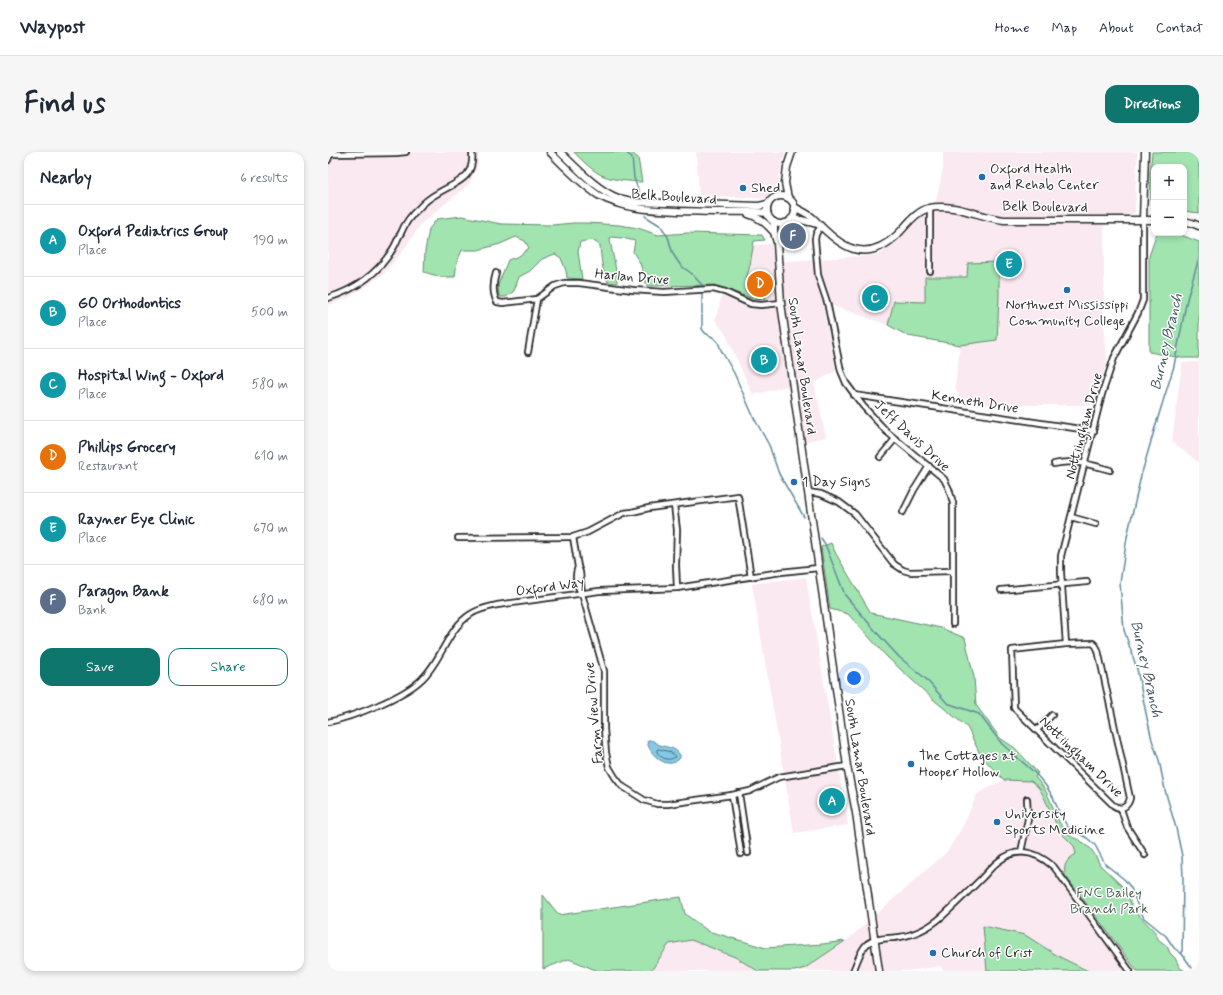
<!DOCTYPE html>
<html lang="en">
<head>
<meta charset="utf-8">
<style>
  body { margin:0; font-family:Mynerve,sans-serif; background:#f6f6f7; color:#1f2937 }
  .controls { position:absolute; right:12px; top:12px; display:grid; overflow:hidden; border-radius:8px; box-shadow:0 2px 6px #0003 }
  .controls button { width:36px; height:36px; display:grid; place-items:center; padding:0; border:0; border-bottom:1px solid #e0e1e3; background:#fff; color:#1f2937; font:20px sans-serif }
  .you { position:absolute; left:526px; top:526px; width:14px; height:14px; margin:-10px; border:3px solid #fff; border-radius:50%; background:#1a73e8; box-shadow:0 0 0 6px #1a73e833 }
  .badge { display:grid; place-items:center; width:26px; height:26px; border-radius:50%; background:#0f766e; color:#fff; font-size:13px; font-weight:700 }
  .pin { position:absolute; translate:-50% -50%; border:2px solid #fff; box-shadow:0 1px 4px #0006 }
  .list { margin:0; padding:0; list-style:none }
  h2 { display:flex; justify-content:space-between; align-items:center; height:52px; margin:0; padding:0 16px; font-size:17px }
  h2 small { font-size:13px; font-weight:400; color:#747a83 }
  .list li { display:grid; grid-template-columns:26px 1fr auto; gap:12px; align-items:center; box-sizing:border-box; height:72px; padding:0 16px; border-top:1px solid #e0e1e3 }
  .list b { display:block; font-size:15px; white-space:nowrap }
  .list p { margin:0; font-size:13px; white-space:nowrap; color:#747a83 }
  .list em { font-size:13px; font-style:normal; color:#747a83 }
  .actions { display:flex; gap:8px; padding:12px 16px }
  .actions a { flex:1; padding:9px 0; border:1px solid #0f766e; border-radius:12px; text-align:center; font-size:14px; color:#0f766e }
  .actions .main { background:#0f766e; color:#fff }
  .map { position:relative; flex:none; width:871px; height:819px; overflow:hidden; border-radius:12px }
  header { display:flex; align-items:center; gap:24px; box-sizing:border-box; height:56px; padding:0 20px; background:#fff; border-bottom:1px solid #e0e1e3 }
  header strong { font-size:19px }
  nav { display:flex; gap:22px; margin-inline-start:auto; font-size:14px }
  .intro { display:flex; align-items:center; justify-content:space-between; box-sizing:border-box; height:96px; padding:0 24px }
  h1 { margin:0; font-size:28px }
  .button { padding:10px 18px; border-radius:12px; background:#0f766e; color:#fff; font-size:14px; font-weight:700 }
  main { display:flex; gap:24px; padding:0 24px }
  aside { flex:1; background:#fff; border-radius:12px; box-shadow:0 2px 6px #0003 }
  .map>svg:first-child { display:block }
  .built { fill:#fae9f0 }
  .green { fill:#a1e4b0; stroke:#66886e }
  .water { fill:#85c9e6; stroke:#618a9b }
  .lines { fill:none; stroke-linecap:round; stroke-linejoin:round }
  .shore { stroke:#4f6a76; stroke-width:1 }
  .stream { stroke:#618a9b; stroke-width:1.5 }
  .minor-casing { stroke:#2b2b2b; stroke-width:8 }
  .tertiary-casing { stroke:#2b2b2b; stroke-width:9 }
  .minor { stroke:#fff; stroke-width:4.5 }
  .tertiary { stroke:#fff; stroke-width:6 }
  .poi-dot { fill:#1f6fb2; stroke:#fff; stroke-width:1.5 }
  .labels { text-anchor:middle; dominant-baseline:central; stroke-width:3; stroke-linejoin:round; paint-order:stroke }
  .poi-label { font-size:14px; fill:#2b2b2b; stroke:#fff; text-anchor:start }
  .street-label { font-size:14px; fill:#2b2b2b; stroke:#fff }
  .park-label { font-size:14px; fill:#4e6253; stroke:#fff }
  .water-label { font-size:15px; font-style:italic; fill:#465a63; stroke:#fff }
</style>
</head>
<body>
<header>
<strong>Waypost</strong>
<nav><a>Home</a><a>Map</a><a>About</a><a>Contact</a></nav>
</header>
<div class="intro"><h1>Find us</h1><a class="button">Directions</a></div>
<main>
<aside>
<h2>Nearby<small>6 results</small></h2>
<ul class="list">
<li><span class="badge" style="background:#0f9aa8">A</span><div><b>Oxford Pediatrics Group</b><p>Place</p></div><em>190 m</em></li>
<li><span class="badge" style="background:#0f9aa8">B</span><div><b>GO Orthodontics</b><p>Place</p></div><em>500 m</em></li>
<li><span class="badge" style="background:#0f9aa8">C</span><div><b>Hospital Wing - Oxford</b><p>Place</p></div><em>580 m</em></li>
<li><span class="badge" style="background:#e8710a">D</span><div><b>Phillips Grocery</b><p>Restaurant</p></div><em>610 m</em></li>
<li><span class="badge" style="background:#0f9aa8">E</span><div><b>Rayner Eye Clinic</b><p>Place</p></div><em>670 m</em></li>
<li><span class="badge" style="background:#5c6f8a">F</span><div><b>Paragon Bank</b><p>Bank</p></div><em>680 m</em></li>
</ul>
<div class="actions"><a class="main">Save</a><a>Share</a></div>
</aside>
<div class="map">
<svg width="871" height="819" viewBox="0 0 871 819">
  <rect width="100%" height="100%" fill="#fff"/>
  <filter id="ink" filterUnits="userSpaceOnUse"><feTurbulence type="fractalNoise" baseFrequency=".025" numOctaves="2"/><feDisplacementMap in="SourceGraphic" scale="8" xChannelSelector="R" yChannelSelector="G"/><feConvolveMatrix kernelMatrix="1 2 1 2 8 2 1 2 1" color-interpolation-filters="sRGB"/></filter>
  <g filter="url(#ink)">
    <g class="built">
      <polygon points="0,0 150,0 150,12 141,32 94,71 76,97 56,122 20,146 0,153"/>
      <polygon points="368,0 457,0 446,47 371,43"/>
      <polygon points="615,0 810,0 808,25 807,61 776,73 776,170 779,208 767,253 650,253 631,244 627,235 632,193 669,188 671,145 671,110 639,125 597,125 598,150 566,149 560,173 494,150 508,219 486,231 498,285 475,290 467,232 425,243 397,181 387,168 397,132 426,93 444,92 446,110 551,103 565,93 587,69 596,63 608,48 615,17"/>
      <polygon points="871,210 871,311 844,289 854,211"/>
      <polygon points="478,425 520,673 466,681 424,432"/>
      <polygon points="676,628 703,629 711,636 715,643 721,659 732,680 740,689 746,694 748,702 744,704 737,723 809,819 760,819 730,804 656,774 659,819 615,819 613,814 580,819 467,819 477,816 518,789 619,700 636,672 649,642"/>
      <polygon points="363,788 407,805 430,819 323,819 341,792"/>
    </g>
    <g class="green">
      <path d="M246,0H303L310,6L314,30C301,29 289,29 276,24C268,22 252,7 246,0Z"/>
      <polygon points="824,0 871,0 871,61 856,59 856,15 826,15 826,48 823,47 822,22"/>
      <path d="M134,64L173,72L224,73L245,71H258L291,73L310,76L330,83L360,81L434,83L437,88L426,89L422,113L418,128V139L438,141V146L425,147L387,133L319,134L312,111L305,100L307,89L294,86L283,85L282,87C284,102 289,116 289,131L280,130C274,119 273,106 272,93L264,88L252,90L250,100L254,127L239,126L238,119L233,106L227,102L214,107L202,119L191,125L186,139L178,145H171L170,133L180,108L191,104L201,96L197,89L188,85L172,92L150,98H134L129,110L127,125H113L96,120L97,99L101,77L109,67Z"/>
      <polygon points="829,81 848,81 871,90 871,206 854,206 821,200 821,104"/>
      <polygon points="671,110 671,145 669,188 632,193 580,184 560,173 566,149 597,150 597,125 639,125 640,111"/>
      <path d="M503,391L508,402L543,461L613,476L637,486L646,525L648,553L672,586L687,596L710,621L707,625C710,629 714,633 717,638C727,654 730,684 752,688L757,693L762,696L767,703L772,713L797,737L806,758L827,780L830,787L839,794L842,801L847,806L852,816L857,819H809L737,723C735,713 739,707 748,702L746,694L735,683L729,674L715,643L711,636L703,629L676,628L653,604L639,575L607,549L559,505L520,462L502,457L493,395Z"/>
      <polygon points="215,743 231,763 353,745 357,762 380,779 438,796 495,792 517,789 477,816 467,819 430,819 407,805 363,788 341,792 323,819 270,819 241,807 215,817"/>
      <polygon points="655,774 697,783 730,804 760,819 696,819 691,817 690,819 659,819"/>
    </g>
    <path class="water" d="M320,588C326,588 327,591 332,593C340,596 347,595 352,603V606C340,620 322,603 319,590Z"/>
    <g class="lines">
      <path class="shore" d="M331,597L342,600L346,603L347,605C340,610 333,606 329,600V598Z"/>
      <g class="stream">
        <polyline points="297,0 304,5 306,26 312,43"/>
        <polyline points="317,64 333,74 340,85 345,102 353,114 363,121 374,133"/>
        <polyline points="374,142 374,177 377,181 386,186 390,190 393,198 406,221 426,266 441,293 451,322 476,365"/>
        <polyline points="493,386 497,392 517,443 550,482 571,505 598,527 619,551 651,562 674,592 707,621 718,634 725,645 731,660 739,674 746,679 759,686 767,693 777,712 797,728 803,736 809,752 816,766 838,784 846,796 854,802 864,816"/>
        <polyline points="854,802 855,725 854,704 848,676 837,638 831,608 824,588 819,566 809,517 796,478 792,431 799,385 813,324 828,272 846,214 859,147 871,106"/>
      </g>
      <g class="minor-casing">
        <g id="minor">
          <polyline points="3,2 68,1 78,0"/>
          <polyline points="0,8 3,0"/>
          <polyline points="493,74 488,82 487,87 490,123 499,150 513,219 518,231 535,254 559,280 616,327 621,337 625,351 625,472"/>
          <polyline points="602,119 602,56"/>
          <path d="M168,121C165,131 164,141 169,150L175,151L209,147"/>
          <path d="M0,146C29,137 51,121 66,95C69,90 70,85 73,81C77,71 83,63 91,56C96,50 103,45 110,41C128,30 147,27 144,0"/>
          <polyline points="200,200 209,147 227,134 236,131 251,131 305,138 336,140 385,137 397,140 423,152 433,153 453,151"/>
          <polyline points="526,243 766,279"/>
          <polyline points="552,305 567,287"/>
          <path d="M726,312C744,307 765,313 782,318"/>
          <polyline points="480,340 493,342 511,350 527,362 566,412 575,418 582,420 624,419"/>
          <polyline points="346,353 349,378 348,413 349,436"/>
          <polyline points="575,360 586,338 601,314"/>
          <polyline points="743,365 768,372"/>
          <polyline points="245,385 250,415 252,420 254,442 276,519 276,577 278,601 281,615 287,625 294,634 316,648 329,652 340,652 404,643 422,639 451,625 519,614"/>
          <polyline points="130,386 245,385 260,380 296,361 304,360 321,356 410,344 423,425"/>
          <path d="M250,415C246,425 248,433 254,442"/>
          <polyline points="673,438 759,430"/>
          <path d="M738,492L765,491L768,494L770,498L802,646C800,655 793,659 785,653L686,556L684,498L738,492L733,421V404L774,242L786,206L810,161L815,148V68"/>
          <path d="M0,570C25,565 76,545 94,527C114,508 119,477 143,462C150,457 160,455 169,453L271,439L349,436L453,420L490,416"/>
          <polyline points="709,578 724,563"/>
          <polyline points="411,641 420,701"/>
          <polyline points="404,643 413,702"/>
          <polyline points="793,657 799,675 817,703"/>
          <polyline points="693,700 700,667 699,647"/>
          <path d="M525,819C529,811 532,798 539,792C548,785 562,787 572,785C591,782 607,772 620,759C631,749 642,738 653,727C659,721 664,714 671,709C690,694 709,700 726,715L802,819"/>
        </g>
      </g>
      <g class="tertiary-casing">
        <g id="tertiary">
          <path d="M222,0C237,15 252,31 270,43C295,57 322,58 350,59C364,59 377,60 390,60C407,60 423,59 439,61"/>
          <path d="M232,0C249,16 269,38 290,46C295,47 300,48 305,50L431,54L440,52"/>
          <circle cx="453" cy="58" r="14"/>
          <polyline points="460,46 457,31 459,15 464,0"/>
          <path d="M466,55C472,58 483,63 487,68C512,95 537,113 569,83C579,73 587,60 601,56C627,51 651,65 676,68H826"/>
          <path d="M420,62C433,66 437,71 446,80"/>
          <polyline points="463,67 473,68 490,72"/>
          <polyline points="815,68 817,0"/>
          <polyline points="856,69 864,71 871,74"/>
          <polyline points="446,70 446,80 449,91 453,151 519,614 528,661 551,819"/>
          <polyline points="450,89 456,71"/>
        </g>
      </g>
      <use href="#minor" class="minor"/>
      <use href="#tertiary" class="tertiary"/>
    </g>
  </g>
  <g class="poi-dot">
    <circle cx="654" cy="25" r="4"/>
    <circle cx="415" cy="36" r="4"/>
    <circle cx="739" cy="138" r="4"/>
    <circle cx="466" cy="330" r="4"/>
    <circle cx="583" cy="612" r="4"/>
    <circle cx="669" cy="670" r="4"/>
    <circle cx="605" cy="801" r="4"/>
  </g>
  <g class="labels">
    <g class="poi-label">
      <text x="662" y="17">Oxford Health<tspan x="662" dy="16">and Rehab Center</tspan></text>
      <text x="423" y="36">Shed</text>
      <text x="739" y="153" text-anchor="middle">Northwest Mississippi<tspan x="739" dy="16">Community College</tspan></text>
      <text x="474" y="330">1 Day Signs</text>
      <text x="591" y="604">The Cottages at<tspan x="591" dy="16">Hooper Hollow</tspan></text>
      <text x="677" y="662">University<tspan x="677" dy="16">Sports Medicine</tspan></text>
      <text x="613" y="801">Church of Crist</text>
    </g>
    <g class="street-label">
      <text transform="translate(346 45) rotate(4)">Belk Boulevard</text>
      <text transform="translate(717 55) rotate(1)">Belk Boulevard</text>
      <text transform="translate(304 125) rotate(5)">Harlan Drive</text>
      <text transform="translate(474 214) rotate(82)">South Lamar Boulevard</text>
      <text transform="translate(647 250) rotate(9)">Kenneth Drive</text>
      <text transform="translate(756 274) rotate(-75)">Nottiingham Drive</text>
      <text transform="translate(584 284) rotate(43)">Jeff Davis Drive</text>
      <text transform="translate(222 435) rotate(-8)">Oxford Way</text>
      <text transform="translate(266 561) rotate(-95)">Farm View Drive</text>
      <text transform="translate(753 605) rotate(44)">Nottiingham Drive</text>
      <text transform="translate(532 615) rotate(81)">South Lamar Boulevard</text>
    </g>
    <g class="park-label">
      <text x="781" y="741">FNC Bailey<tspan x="781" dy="16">Branch Park</tspan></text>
    </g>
    <g class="water-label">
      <text transform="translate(839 190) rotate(-77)">Burney Branch</text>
      <text transform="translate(818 517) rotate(77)">Burney Branch</text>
    </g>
  </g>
</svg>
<div class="controls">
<button>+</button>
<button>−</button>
</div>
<div class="you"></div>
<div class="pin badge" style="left:504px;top:649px;background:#0f9aa8">A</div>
<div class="pin badge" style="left:436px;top:208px;background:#0f9aa8">B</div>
<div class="pin badge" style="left:547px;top:146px;background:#0f9aa8">C</div>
<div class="pin badge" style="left:432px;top:132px;background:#e8710a">D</div>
<div class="pin badge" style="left:681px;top:112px;background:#0f9aa8">E</div>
<div class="pin badge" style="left:465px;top:84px;background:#5c6f8a">F</div>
</div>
</main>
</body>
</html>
